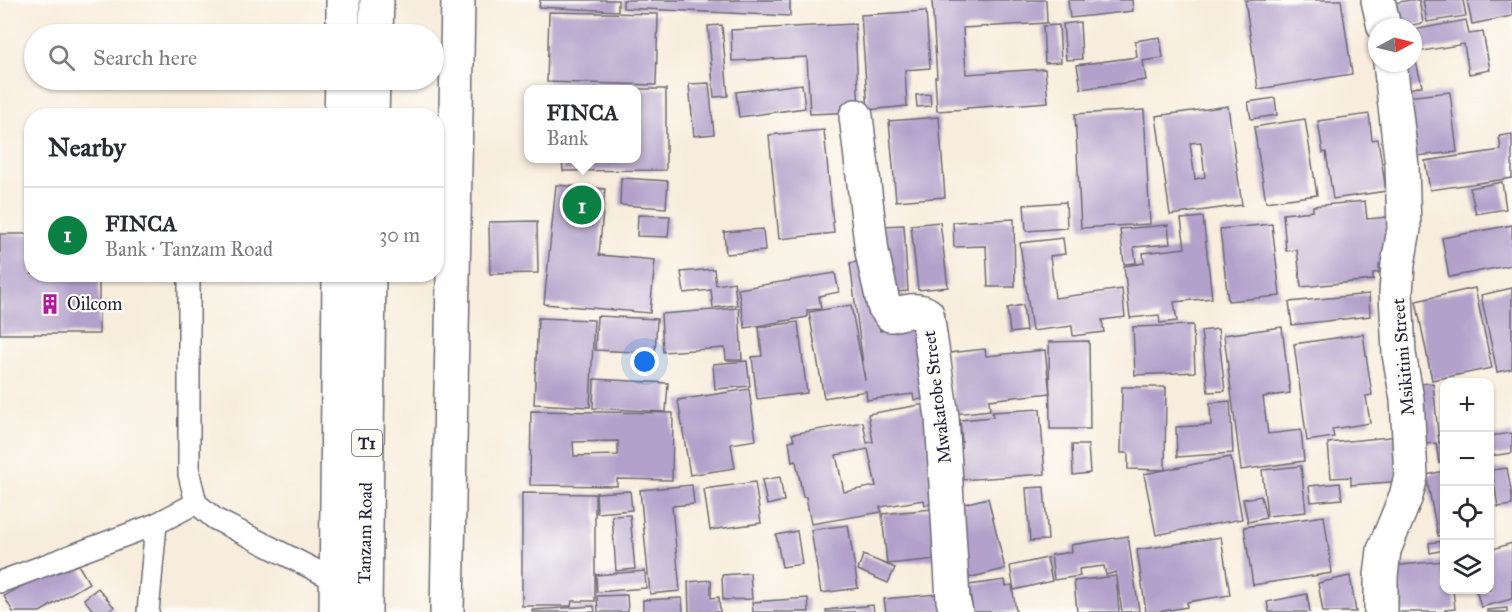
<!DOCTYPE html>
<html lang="en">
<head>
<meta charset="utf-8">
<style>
  body { margin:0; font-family:"IM FELL Great Primer",serif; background:#f2f2f3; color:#2b2b33 }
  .controls { position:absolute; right:18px; bottom:18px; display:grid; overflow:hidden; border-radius:12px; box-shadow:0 2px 4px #0004 }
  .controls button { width:54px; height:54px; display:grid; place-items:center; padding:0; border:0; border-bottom:2px solid #e1e1e2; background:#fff; color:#2b2b33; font:30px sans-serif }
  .compass { position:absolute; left:1368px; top:18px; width:54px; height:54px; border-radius:50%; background:#fff; box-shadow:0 2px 4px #0004; rotate:83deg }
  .you { position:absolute; left:645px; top:362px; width:21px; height:21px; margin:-15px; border:4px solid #fff; border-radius:50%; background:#1a73e8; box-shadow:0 0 0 9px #1a73e833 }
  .badge { display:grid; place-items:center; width:39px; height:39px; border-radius:50%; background:#0b8043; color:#fff; font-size:20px; font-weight:700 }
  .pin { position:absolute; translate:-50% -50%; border:3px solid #fff; box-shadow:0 2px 6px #0006 }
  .popup { position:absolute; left:524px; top:85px; width:117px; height:78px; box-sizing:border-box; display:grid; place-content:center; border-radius:12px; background:#fff; filter:drop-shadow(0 2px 4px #0005); font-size:20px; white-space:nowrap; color:#7c7c81 }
  .popup b { font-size:22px; color:#2b2b33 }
  .popup::after { content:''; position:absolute; left:50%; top:100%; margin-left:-12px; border:12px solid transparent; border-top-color:#fff }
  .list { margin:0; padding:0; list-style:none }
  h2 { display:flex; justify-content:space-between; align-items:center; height:78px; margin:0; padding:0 24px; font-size:26px }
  h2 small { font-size:20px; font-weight:400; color:#7c7c81 }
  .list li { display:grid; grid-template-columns:39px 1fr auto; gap:18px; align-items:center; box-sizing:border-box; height:96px; padding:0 24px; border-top:2px solid #e1e1e2 }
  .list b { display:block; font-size:22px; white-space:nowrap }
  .list p { margin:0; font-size:20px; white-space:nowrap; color:#7c7c81 }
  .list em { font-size:20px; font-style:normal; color:#7c7c81 }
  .icon { flex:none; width:33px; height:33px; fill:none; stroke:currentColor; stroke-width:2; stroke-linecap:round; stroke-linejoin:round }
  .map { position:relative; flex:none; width:1512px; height:612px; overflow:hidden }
  .search { position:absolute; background:#fff; box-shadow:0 2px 4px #0004; left:24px; top:24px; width:420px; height:66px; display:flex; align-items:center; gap:15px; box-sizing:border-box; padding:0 21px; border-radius:33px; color:#7c7c81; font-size:22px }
  .panel { position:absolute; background:#fff; box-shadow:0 2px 4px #0004; left:24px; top:108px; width:420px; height:174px; border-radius:24px }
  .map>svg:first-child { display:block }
  .building { fill:#b3a1cb; fill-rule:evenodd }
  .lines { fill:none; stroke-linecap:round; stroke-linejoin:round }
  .lane-casing { stroke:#6d6973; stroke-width:24 }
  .street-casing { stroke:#6d6973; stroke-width:36 }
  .highway-casing { stroke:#6d6973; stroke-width:36 }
  .lane { stroke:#fff; stroke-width:21 }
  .street { stroke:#fff; stroke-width:33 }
  .highway { stroke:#fff; stroke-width:33 }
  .labels { text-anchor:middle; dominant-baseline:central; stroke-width:4.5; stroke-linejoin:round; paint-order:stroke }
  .shield { fill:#fdfcf7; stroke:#646373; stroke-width:1.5 }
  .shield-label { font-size:16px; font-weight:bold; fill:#22223b }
  .poi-label { font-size:18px; fill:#22223b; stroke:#fdfcf7; text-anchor:start }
  .street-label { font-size:18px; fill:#22223b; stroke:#fdfcf7 }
</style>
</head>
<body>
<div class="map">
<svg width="1512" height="612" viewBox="0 0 1512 612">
  <rect width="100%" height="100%" fill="#fdfcf7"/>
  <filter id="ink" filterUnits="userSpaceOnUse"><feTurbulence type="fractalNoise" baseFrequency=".0167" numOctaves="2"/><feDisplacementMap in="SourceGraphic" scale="12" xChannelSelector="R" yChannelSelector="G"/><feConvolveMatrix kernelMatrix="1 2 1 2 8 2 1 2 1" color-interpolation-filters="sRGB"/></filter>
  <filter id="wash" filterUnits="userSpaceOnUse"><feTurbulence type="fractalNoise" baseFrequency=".008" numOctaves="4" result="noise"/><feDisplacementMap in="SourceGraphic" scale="24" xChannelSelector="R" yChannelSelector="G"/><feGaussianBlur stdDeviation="1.35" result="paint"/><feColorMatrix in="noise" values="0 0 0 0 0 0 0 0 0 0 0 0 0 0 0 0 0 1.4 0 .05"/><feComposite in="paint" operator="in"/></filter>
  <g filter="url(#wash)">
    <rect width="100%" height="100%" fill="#f8eddc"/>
    <g id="blocks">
      <g class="building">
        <polygon points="540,0 618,0 618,11 539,7"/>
        <polygon points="623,0 790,0 790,16 623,8"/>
        <polygon points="932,0 1046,0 1047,23 963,28 966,74 1045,69 1048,102 967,108 967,109 937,111 935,77 937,77"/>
        <polygon points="1068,0 1132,0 1133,11 1070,18"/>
        <polygon points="1245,0 1341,0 1352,74 1258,89"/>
        <polygon points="1410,0 1419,0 1423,23 1402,27 1377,27 1367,8"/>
        <polygon points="1423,0 1463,0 1466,16 1427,22"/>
        <polygon points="1467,0 1512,0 1512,16 1472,24"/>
        <polygon points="926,11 930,68 905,70 907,106 868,110 861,15"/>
        <polygon points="549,12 658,14 656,85 547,82"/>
        <polygon points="1466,20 1469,34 1483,32 1490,70 1469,74 1464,44 1417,52 1413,30"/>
        <polygon points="1080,22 1082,59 1066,60 1063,24"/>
        <polygon points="855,24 859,112 810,114 807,57 732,61 731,30"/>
        <polygon points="722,25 728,96 714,97 708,26"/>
        <polygon points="1059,25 1061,62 1045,63 1043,26"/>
        <polygon points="1160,37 1163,58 1143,61 1146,80 1081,89 1077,65 1137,57 1135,41"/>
        <polygon points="1413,50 1422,86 1395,92 1388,63 1413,63"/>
        <polygon points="709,83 714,134 694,136 689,84"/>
        <polygon points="802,84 805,108 739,117 736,92"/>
        <polygon points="636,89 666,89 666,170 563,171 562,158 636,158"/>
        <polygon points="1450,92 1457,152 1404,157 1397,98"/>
        <polygon points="930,94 931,106 917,107 916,95"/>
        <polygon points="1275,98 1277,115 1251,119 1248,102"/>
        <path d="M1228,106L1242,205L1170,215L1156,116ZM1201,142L1205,177L1195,179L1190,143Z"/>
        <polygon points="1144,110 1150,224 1081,228 1075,114"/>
        <polygon points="1369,114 1372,140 1378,139 1386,191 1333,199 1326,152 1323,153 1318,121"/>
        <polygon points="939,117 945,197 896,201 889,121"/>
        <polygon points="1305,119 1317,195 1266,202 1254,127"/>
        <polygon points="824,130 834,233 779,239 769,135"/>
        <polygon points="1512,134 1512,178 1430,190 1425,161 1501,150 1499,136"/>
        <polygon points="621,178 668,181 666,208 620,205"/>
        <polygon points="1502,182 1506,209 1476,214 1470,188"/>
        <polygon points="556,185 605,189 599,255 655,260 650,313 544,304"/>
        <polygon points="1365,201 1367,219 1387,217 1392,263 1379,264 1379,273 1373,273 1373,280 1301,287 1297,250 1286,251 1283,214 1313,211 1313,206"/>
        <polygon points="1066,202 1067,228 1026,231 1024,205"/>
        <polygon points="638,215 670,216 668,237 637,236"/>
        <polygon points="1203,217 1212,298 1174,302 1177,321 1160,323 1159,315 1130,318 1124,266 1144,263 1143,253 1185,248 1181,219"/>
        <polygon points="1014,219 1015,287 988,287 986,246 954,247 953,222"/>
        <polygon points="537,221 538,273 490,274 489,222"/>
        <polygon points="940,222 948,287 918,290 911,225"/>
        <polygon points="1272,224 1280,296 1228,301 1220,229"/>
        <polygon points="904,225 908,291 886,293 882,226"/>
        <polygon points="1168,225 1170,244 1134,247 1136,263 1124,264 1120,229"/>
        <polygon points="1512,225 1512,265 1449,277 1442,238"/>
        <polygon points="763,229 765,251 726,254 724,232"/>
        <polygon points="0,234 32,234 32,274 99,274 99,334 0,334"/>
        <polygon points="1063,238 1065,254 1050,256 1055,298 1122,289 1125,317 1102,320 1104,332 1073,336 1072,326 1032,331 1020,243"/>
        <polygon points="868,261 874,281 880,331 926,325 935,398 914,400 913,394 867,400 866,391 824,398 809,312 851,305 865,380 850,263"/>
        <polygon points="714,269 716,285 734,282 737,305 713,308 711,290 684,293 681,272"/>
        <polygon points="835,273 839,292 819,296 821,309 807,310 807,317 745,328 738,289"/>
        <polygon points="1475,288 1492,368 1432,380 1416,301"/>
        <polygon points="1512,288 1512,369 1497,372 1481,295"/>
        <polygon points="1369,294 1370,316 1292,325 1289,302"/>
        <polygon points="1023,305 1026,331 1010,333 1007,308"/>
        <polygon points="739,308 742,360 726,360 725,348 663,352 661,314"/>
        <polygon points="597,316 657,319 655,353 595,350"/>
        <polygon points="538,318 594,320 590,407 534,404"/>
        <polygon points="798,322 807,393 757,399 752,357 762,356 759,327"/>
        <polygon points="1193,325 1195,372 1135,375 1133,327"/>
        <polygon points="1282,327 1290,393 1263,397 1268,434 1301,430 1304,461 1241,470 1224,335"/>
        <polygon points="1218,329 1225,391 1208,392 1201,331"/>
        <polygon points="1363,334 1372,395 1366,396 1370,423 1332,429 1334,437 1307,441 1294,344"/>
        <polygon points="1089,341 1090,429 1050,429 1049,342"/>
        <polygon points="985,349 986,356 1045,350 1050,393 989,400 990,410 955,414 949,353"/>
        <polygon points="747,361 750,386 715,389 713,364"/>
        <polygon points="594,379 668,383 666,412 593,408"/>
        <polygon points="1433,383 1439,443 1444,442 1444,462 1439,463 1436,443 1410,445 1404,385"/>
        <polygon points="1122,387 1166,387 1165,470 1128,469 1128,453 1121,453"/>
        <polygon points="749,389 756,440 731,444 735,468 690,475 678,400"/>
        <polygon points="1230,401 1233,453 1177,457 1176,427 1211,425 1210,403"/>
        <path d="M931,403L938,503L925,505L924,500L880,507L882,512L811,524L806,497H803L796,461L792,462L789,441L794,440L792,434L863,422L867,443L873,442L868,414ZM868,449L876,486L844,492L836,455Z"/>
        <polygon points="1040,409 1045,474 960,480 956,442 962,442 960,420 993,417 992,412"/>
        <path d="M531,411L673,413L672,480L617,479V486L530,485ZM618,441V455L574,456L573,442Z"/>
        <polygon points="1512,433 1512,453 1490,456 1490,436"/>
        <polygon points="1400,436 1403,481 1351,485 1351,477 1331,478 1328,443"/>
        <polygon points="1072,445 1088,445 1090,473 1073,475"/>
        <polygon points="1231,457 1242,519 1156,535 1144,474"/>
        <polygon points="1301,466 1306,512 1267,516 1262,470"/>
        <polygon points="1507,468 1512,495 1512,505 1498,507 1492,470"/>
        <polygon points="1444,471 1444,535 1438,536 1426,475"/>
        <polygon points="780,477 784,501 767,505 762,480"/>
        <polygon points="755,482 761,523 710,530 704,489"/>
        <polygon points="1340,483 1342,499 1311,502 1309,486"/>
        <polygon points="692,485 694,504 672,506 680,591 650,594 640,490"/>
        <polygon points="1044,487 1048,540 1030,541 1026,488"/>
        <polygon points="630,491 632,510 597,513 596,493"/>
        <polygon points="522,493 595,494 595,601 572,601 571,606 522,606"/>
        <polygon points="1261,496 1266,518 1248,522 1243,499"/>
        <polygon points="988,498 1005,569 968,578 951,507"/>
        <polygon points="943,508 948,558 887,564 882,514"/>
        <polygon points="630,515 635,569 616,571 612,516"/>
        <polygon points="1324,516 1332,573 1253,585 1244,527"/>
        <polygon points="848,525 858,588 821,593 811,530"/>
        <polygon points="797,531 802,564 782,567 776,535"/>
        <polygon points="1128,536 1139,611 1122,612 1116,572 1106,575 1104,566 1079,569 1080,576 1054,580 1051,555 1072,552 1071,545"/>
        <polygon points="1221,537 1230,595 1187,602 1187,607 1158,612 1146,612 1137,550"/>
        <polygon points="1444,541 1444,550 1430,553 1429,543"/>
        <polygon points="1512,543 1512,599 1481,607 1476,590 1490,590 1490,550"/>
        <polygon points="863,555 895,568 888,583 858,570"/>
        <polygon points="73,556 89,583 40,612 13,612 4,596"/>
        <polygon points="1047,558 1052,581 1014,590 1010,566"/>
        <polygon points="1444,561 1444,590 1453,590 1455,609 1445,610 1445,612 1395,612 1390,566"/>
        <polygon points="645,571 646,588 597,592 596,575"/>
        <polygon points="750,573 752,599 723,600 722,575"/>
        <polygon points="1116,576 1119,612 1077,612 1074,581"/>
        <polygon points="1350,576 1356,612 1323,612 1318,583"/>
        <polygon points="711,580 711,598 719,597 720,612 689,612 688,582"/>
        <polygon points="1005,580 1006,586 1012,585 1016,612 973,612 969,585"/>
        <polygon points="98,588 114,607 108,612 94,612 84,599"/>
        <polygon points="948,593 950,612 886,612 884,599"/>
        <polygon points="1307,594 1310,612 1269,612 1267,602"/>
        <polygon points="627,595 628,612 598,612 597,596"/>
        <polygon points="682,598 683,612 643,612 643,600"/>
        <polygon points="808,598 809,612 753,612 752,602"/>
        <polygon points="873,605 874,612 826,612 826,610"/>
        <polygon points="594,606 595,612 532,612 532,610"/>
        <polygon points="1507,608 1507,612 1487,612 1487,610"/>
      </g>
    </g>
  </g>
  <g filter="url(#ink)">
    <use href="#blocks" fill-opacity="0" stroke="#6d6973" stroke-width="1.5"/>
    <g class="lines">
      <g class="lane-casing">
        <g id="lane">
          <polyline points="189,274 189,474 196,503 215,519 335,580"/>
          <polyline points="0,582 156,524 196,503"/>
          <polyline points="148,612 156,524"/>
        </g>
      </g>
      <g class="street-casing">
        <g id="street">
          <polyline points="1378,0 1384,27"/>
          <path d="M856,116L872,252L884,306L891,315C902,313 917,307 927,314L942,417L953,600L956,612"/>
          <polyline points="447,612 458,0"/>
          <polyline points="1381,612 1381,576 1384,550 1406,496 1411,476 1407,399 1399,354 1396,293 1398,264 1404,229 1402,166 1390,63"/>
        </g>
      </g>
      <g class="highway-casing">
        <g id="highway">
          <polyline points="343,34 343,0"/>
          <polyline points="376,34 377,0"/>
          <polyline points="341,116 342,80"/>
          <polyline points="372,116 373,80"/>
          <polyline points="336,612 339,274"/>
          <polyline points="365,612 369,274"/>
        </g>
      </g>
      <use href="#lane" class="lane"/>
      <use href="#street" class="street"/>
      <use href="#highway" class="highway"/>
    </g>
  </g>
  <defs>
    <g id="building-bare" transform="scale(1.62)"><path d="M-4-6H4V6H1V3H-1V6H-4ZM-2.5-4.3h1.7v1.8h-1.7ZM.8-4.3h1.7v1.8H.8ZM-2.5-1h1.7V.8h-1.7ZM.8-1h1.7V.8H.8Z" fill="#b5179e" stroke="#fdfcf7" stroke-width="2.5" paint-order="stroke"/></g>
  </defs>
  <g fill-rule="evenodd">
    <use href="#building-bare" x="50" y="304"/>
  </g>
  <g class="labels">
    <rect class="shield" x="352" y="430" width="30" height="26" rx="4.5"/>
    <g class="shield-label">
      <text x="367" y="443">T1</text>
    </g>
    <g class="poi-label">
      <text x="67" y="304">Oilcom</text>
    </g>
    <g class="street-label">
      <text transform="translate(1403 357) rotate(-95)">Msikitini Street</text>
      <text transform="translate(937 397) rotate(-97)">Mwakatobe Street</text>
      <text transform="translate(365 533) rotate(-89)">Tanzam Road</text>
    </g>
  </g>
</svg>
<div class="controls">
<button>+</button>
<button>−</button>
<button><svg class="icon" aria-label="locate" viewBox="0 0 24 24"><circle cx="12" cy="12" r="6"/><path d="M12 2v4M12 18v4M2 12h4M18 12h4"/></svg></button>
<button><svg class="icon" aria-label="layers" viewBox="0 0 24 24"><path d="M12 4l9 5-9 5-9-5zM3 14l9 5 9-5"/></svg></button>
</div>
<svg class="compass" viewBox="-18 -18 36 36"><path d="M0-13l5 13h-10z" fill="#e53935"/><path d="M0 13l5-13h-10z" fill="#7c7c81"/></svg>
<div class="you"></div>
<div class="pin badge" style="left:582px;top:205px">1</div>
<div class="popup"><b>FINCA</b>Bank</div>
<div class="search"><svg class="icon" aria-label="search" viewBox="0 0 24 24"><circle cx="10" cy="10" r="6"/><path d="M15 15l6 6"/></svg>Search here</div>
<section class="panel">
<h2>Nearby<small></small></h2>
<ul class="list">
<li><span class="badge">1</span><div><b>FINCA</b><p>Bank · Tanzam Road</p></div><em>30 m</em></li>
</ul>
</section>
</div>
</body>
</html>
